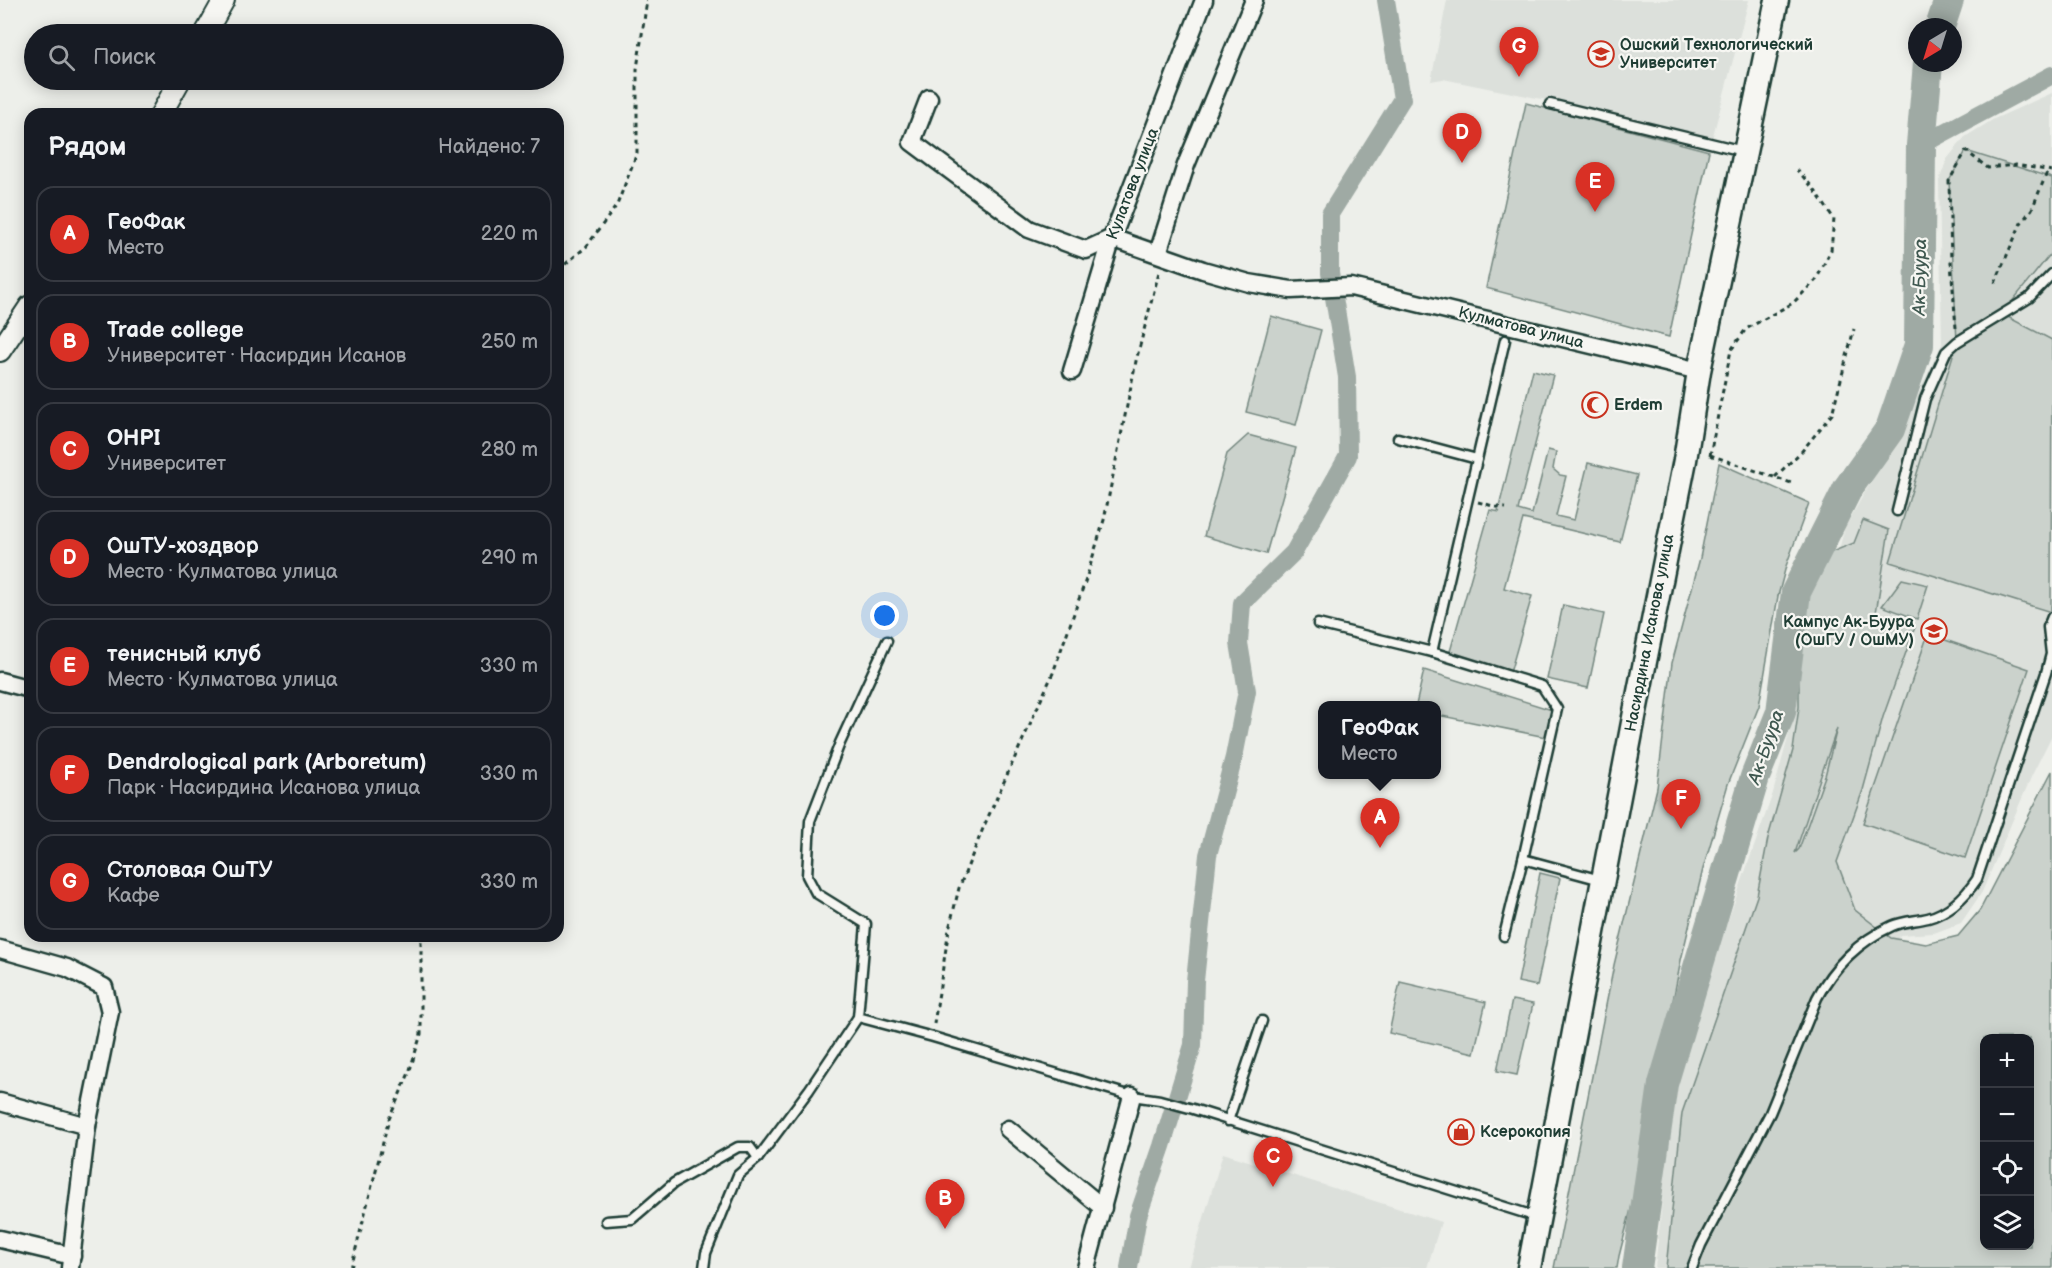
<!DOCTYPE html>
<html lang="ru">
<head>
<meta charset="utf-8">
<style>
  body { margin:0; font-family:"Balsamiq Sans",sans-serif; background:#20242c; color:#f1f3f6 }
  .controls { position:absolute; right:18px; bottom:18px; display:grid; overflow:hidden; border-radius:12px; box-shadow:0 3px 15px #0003 }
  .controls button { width:54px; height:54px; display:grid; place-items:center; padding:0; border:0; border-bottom:2px solid #363941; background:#171b24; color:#f1f3f6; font:30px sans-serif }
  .compass { position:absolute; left:1908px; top:18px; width:54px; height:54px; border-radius:50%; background:#171b24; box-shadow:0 3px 15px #0003; rotate:218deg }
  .you { position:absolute; left:885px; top:616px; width:21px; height:21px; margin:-15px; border:4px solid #fff; border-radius:50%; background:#1a73e8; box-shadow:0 0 0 9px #1a73e833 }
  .badge { display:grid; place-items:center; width:39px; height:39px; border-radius:50%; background:#d93025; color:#fff; font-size:20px; font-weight:700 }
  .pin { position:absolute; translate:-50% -50px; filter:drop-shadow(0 2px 3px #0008) }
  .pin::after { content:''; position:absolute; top:32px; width:21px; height:18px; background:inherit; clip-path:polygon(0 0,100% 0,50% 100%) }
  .popup { position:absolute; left:1318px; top:701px; width:123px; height:78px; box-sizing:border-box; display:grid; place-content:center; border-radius:12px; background:#171b24; filter:drop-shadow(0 2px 4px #0005); font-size:20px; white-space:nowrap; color:#9ea1a6 }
  .popup b { font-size:22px; color:#f1f3f6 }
  .popup::after { content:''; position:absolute; left:50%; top:100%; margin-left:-12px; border:12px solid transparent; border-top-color:#171b24 }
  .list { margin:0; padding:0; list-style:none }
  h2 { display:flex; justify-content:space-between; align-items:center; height:78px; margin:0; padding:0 24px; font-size:26px }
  h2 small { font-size:20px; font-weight:400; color:#9ea1a6 }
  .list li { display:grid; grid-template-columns:39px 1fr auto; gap:18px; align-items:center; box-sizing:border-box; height:96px; margin:0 12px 12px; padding:0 12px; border:2px solid #363941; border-radius:18px }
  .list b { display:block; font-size:22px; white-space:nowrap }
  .list p { margin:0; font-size:20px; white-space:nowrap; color:#9ea1a6 }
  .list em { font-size:20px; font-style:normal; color:#9ea1a6 }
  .icon { flex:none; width:33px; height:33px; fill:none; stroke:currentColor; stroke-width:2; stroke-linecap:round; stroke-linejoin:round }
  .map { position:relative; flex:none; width:2052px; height:1268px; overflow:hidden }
  .search { position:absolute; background:#171b24; box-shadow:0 3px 15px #0003; left:24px; top:24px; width:540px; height:66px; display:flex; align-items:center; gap:15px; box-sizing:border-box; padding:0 21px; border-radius:33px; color:#9ea1a6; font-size:22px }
  .panel { position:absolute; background:#171b24; box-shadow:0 3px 15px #0003; left:24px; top:108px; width:540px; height:834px; border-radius:18px }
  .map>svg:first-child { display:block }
  .built { fill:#dce0db }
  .green { fill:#cbd2cc; stroke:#758880; stroke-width:1.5; fill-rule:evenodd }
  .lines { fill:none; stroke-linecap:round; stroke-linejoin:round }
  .canal { stroke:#9faaa4; stroke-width:18 }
  .river { stroke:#9faaa4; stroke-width:30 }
  .service-casing { stroke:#1f3d34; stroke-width:13 }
  .minor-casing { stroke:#1f3d34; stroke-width:21 }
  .tertiary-casing { stroke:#1f3d34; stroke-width:24 }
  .secondary-casing { stroke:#1f3d34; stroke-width:27 }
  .path { stroke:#1f3d34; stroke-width:3; stroke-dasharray:4.5 4.5; stroke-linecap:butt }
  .service { stroke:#f6f6f2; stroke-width:8 }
  .minor { stroke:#f6f6f2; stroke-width:16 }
  .tertiary { stroke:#f6f6f2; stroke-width:20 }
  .secondary { stroke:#f6f6f2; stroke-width:22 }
  .labels { text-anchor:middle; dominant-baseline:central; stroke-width:4.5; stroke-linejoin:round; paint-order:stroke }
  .poi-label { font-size:16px; font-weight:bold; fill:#1f3d34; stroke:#f6f6f2; text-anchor:start }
  .street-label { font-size:16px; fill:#1f3d34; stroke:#f6f6f2 }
  .water-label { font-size:18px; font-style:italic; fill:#3f5850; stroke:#f6f6f2 }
</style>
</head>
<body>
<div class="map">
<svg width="2052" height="1268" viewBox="0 0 2052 1268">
  <rect width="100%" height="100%" fill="#edefea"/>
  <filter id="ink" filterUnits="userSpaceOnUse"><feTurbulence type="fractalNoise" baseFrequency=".0167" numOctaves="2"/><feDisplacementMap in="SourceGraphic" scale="12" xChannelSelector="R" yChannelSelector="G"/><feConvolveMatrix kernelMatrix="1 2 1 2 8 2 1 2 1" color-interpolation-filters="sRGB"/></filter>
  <g filter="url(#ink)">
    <g class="built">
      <polygon points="1447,0 1749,0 1711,143 1556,102 1443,79 1431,81"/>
      <polygon points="2052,93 2052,735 2032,775 1982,892 1961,923 1934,933 1900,935 1869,1082 1795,1268 1655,1268 1675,1082 1714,960 1773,793 1845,527 1903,426 1942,344 1939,181 1947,159 1965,137 1994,119"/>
      <polygon points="1223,1153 1441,1222 1427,1268 1189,1268"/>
    </g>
    <g class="green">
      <polygon points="1526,103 1709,151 1669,337 1486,288"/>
      <polygon points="1966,151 2052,178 2052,252 2002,314 2052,340 2051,612 1890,562 1957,342 1949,181"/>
      <polygon points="1271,316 1321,330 1296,425 1246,412"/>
      <polygon points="1533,370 1553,375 1518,510 1532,514 1548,450 1556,452 1553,469 1560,475 1566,476 1556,516 1574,520 1588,463 1637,475 1620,542 1523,519 1504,588 1532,596 1510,673 1449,655 1490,510 1500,512 1498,511"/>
      <polygon points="1248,435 1296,448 1266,554 1204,536 1227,454"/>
      <polygon points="1719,463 1809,503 1786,566 1778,596 1759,706 1728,784 1703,869 1681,960 1662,1056 1650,1135 1619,1256 1617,1268 1554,1268 1614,965 1657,788 1672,663 1700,558"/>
      <path d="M1863,520L1889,530L1876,613L1915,627L1883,717L1863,790L1837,862L1855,910L1891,938L1926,944L1958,936L1980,910L2052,771V1268H1666L1682,1113L1757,896L1768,838L1793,750L1799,707V614L1822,556L1854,543ZM1837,728L1825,776L1799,849L1795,853ZM1984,1038H2030V1246H1984Z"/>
      <polygon points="1902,579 1928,585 1917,619 1882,606"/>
      <polygon points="1563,605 1604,614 1588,688 1547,679"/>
      <polygon points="1928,634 2029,669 1965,858 1863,823"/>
      <polygon points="1424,670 1552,710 1546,737 1437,715 1437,706 1416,705"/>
      <polygon points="1540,873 1560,878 1537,986 1518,982"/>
      <polygon points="1400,982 1486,1002 1474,1053 1389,1033"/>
      <polygon points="1512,1000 1533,1004 1517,1075 1497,1071"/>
    </g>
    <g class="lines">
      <g class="canal">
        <polyline points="1921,145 2052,75"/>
        <polyline points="1129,1268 1138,1216 1162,1146 1193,1045 1195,981 1208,855 1234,757 1247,691 1239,643 1242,603 1294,552 1348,456 1347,377 1330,273 1330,214 1402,99 1386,0"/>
      </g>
      <g class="river">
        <polyline points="1940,27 1949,0"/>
        <polyline points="1637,1268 1663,1084 1755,777 1781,712 1796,592 1848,488 1890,429 1919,345 1921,145 1928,63"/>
      </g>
      <g class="service-casing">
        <g id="service">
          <polyline points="1550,104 1743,151"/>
          <polyline points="1398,438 1477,459"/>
          <polyline points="1897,511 1925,399 1946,352 1957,342 2029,298 2052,274"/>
          <polyline points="1318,624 1432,652 1542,686 1557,709 1523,859 1504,936"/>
          <polyline points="1432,652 1505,340"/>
          <polyline points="1523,859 1601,880"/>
          <polyline points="858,1017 933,1037 1132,1096 1160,1100 1193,1109 1537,1217"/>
          <polyline points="1228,1121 1262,1021"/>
          <polyline points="606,1221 632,1219 674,1183 738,1147 750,1147 758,1158"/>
          <polyline points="704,1268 706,1253 738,1175 758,1158 809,1090 858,1017 866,924 816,893 807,876 810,821 840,743 887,641"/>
          <path d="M1692,1268L1701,1245L1770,1113L1817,998C1833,967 1859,941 1892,926C1903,921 1916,921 1928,918C1950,912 1965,897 1977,879L2046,673L2051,654L2048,627L2052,617"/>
        </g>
      </g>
      <g class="minor-casing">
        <g id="minor">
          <polyline points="929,98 912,142 1029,229 1086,250 1112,238 1203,270 1249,283 1291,290 1351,287 1699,371"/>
          <polyline points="1158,253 1186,165 1254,0"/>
          <polyline points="1072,371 1112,238 1204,0"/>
          <polyline points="0,681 30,689"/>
          <polyline points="0,949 67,968 104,987 110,1012 87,1126 70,1268"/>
          <polyline points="0,1102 87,1126"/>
          <polyline points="1008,1129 1103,1208"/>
          <polyline points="0,1239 72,1256"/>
          <polyline points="1086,1268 1132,1096"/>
        </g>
      </g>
      <g class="tertiary-casing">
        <g id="tertiary">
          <polyline points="205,34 224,0"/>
          <polyline points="161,114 180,80"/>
          <polyline points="0,351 30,306"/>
        </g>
      </g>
      <g class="secondary-casing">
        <polyline id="secondary" points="1529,1268 1635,712 1685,460 1699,371 1777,0"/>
      </g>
      <g class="path">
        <polyline points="558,270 586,247 617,205 637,153 637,69 647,0"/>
        <polyline points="1995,283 2021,223 2032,209 2048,170"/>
        <polyline points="1956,328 1951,263 1949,181 1966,151 1988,168 2016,165 2052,171"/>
        <polyline points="1710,455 1731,350 1746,329 1793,303 1816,280 1831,250 1834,219 1814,189 1797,170"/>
        <polyline points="1710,455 1794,484"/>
        <polyline points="1775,477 1802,451 1832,414 1854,329"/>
        <polyline points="1478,502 1497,507 1506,508"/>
        <polyline points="934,1024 949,929 959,888 984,826 1053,673 1086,579 1104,520 1136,361 1159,272"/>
        <polyline points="351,1268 389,1119 409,1073 421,1034 421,936"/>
      </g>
      <use href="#service" class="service"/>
      <use href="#minor" class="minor"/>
      <use href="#tertiary" class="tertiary"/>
      <use href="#secondary" class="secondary"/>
    </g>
  </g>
  <defs>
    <g id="university-ring" transform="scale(1.35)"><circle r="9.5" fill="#f6f6f2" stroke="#c8321e" stroke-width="1.5"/><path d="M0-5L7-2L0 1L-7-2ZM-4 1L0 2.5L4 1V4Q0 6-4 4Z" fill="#c8321e"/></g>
    <g id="mosque-ring" transform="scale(1.35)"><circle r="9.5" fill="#f6f6f2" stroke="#c8321e" stroke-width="1.5"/><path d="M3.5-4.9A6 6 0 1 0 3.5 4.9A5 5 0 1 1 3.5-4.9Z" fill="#c8321e"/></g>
    <g id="shop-ring" transform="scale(1.35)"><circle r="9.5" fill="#f6f6f2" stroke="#c8321e" stroke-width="1.5"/><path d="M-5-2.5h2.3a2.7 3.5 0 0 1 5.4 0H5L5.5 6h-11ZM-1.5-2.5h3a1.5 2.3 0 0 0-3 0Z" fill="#c8321e"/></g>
  </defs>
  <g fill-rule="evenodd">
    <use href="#university-ring" x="1601" y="54"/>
    <use href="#mosque-ring" x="1595" y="405"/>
    <use href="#university-ring" x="1934" y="631"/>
    <use href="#shop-ring" x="1461" y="1132"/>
  </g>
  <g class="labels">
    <g class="poi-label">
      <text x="1620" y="45">Ошский Технологический<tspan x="1620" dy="18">Университет</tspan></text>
      <text x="1614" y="405">Erdem</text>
      <text x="1914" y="622" text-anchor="end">Кампус Ак-Буура<tspan x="1914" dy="18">(ОшГУ / ОшМУ)</tspan></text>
      <text x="1480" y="1132">Ксерокопия</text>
    </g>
    <g class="street-label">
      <text transform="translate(1133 184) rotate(-69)">Кулатова улица</text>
      <text transform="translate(1521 328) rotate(14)">Кулматова улица</text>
      <text transform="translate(1650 633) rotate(-79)">Насирдина Исанова улица</text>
    </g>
    <g class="water-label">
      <text transform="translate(1920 277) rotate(-89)">Ак-Буура</text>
      <text transform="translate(1766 747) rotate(-71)">Ак-Буура</text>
    </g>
  </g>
</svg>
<div class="controls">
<button>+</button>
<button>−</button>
<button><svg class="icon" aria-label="locate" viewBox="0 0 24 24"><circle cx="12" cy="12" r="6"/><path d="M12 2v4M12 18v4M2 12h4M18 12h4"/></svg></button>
<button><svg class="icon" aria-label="layers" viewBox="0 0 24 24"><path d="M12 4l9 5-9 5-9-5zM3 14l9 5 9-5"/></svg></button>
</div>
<svg class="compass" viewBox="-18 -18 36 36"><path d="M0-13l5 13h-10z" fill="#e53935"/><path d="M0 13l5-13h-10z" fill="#9ea1a6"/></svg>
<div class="you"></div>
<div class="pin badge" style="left:1380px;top:848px">A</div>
<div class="popup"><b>ГеоФак</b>Место</div>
<div class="pin badge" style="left:945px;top:1229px">B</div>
<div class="pin badge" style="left:1273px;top:1187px">C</div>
<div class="pin badge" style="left:1462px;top:163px">D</div>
<div class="pin badge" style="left:1595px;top:212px">E</div>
<div class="pin badge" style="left:1681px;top:829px">F</div>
<div class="pin badge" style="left:1519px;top:77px">G</div>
<div class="search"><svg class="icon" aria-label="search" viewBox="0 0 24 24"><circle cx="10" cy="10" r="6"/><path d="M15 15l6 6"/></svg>Поиск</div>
<section class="panel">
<h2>Рядом<small>Найдено: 7</small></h2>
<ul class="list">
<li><span class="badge">A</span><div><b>ГеоФак</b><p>Место</p></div><em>220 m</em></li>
<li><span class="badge">B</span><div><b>Trade college</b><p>Университет · Насирдин Исанов</p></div><em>250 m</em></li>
<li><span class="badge">C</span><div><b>OHPI</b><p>Университет</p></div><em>280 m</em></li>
<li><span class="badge">D</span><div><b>ОшТУ-хоздвор</b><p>Место · Кулматова улица</p></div><em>290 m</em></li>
<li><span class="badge">E</span><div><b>тенисный клуб</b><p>Место · Кулматова улица</p></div><em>330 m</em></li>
<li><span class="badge">F</span><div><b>Dendrological park (Arboretum)</b><p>Парк · Насирдина Исанова улица</p></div><em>330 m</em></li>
<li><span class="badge">G</span><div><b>Столовая ОшТУ</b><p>Кафе</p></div><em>330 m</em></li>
</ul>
</section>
</div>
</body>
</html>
